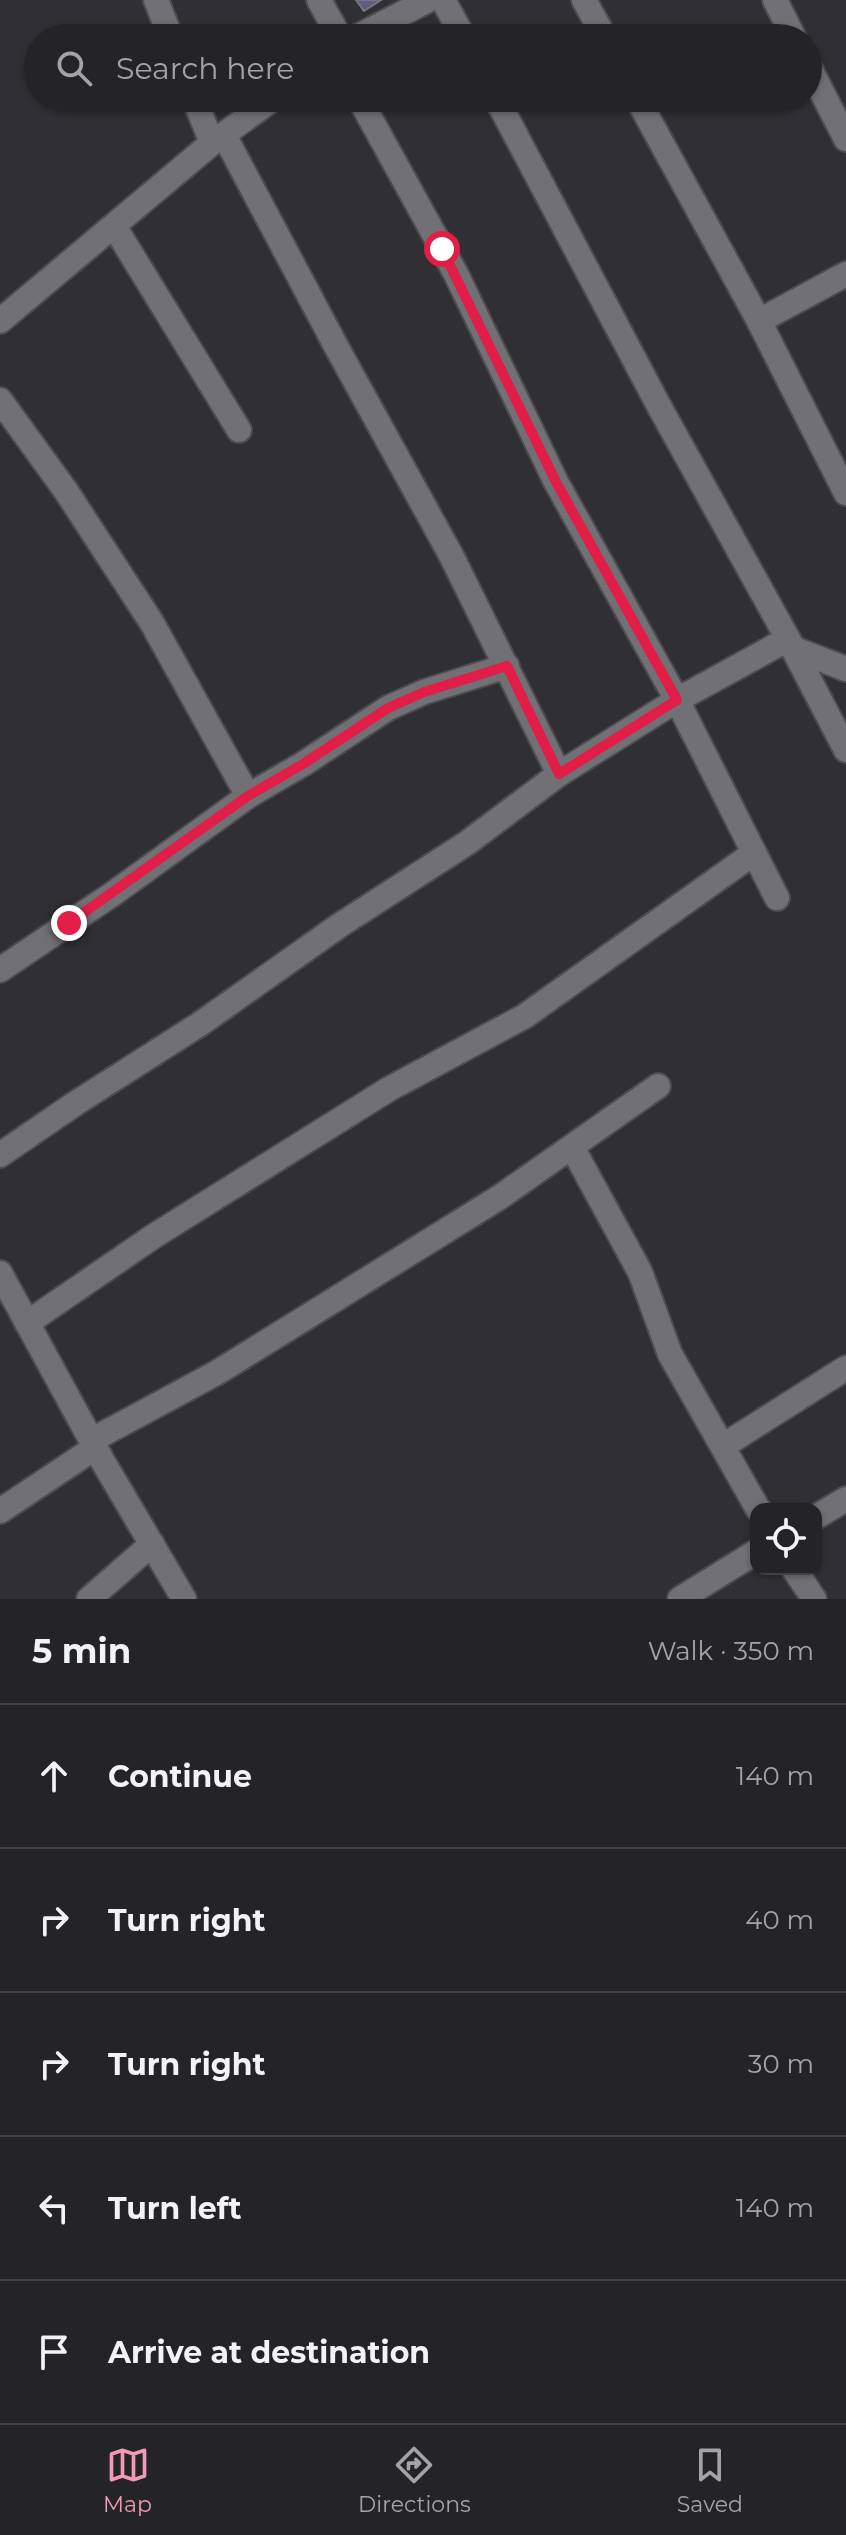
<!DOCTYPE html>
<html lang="en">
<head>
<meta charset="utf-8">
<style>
  body { margin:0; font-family:Montserrat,sans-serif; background:#2c2c2f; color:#f1f3f6 }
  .controls { position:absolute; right:24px; bottom:24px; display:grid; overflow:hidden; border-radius:16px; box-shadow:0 2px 6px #0004 }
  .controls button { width:72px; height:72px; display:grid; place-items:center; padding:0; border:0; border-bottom:2px solid #414144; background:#242427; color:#f1f3f6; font:40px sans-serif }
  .stop { position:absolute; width:24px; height:24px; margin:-18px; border:6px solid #e11d48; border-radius:50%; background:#fff }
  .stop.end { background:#e11d48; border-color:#fff; box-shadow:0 2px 8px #0008 }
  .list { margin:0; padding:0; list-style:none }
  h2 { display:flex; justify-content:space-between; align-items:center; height:104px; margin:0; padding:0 32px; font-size:34px }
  h2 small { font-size:26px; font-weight:400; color:#a3a4a7 }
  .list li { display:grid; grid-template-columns:52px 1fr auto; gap:24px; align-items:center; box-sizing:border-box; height:144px; padding:0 32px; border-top:2px solid #414144 }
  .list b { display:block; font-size:30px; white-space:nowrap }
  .list em { font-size:26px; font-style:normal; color:#a3a4a7 }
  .icon { flex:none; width:44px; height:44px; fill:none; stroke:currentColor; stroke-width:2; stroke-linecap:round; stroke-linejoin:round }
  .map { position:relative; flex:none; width:846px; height:1599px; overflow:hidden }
  .search { position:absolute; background:#242427; box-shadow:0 2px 6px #0004; left:24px; right:24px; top:24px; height:88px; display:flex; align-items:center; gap:20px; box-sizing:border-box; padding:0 28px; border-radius:44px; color:#a3a4a7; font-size:30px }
  .sheet { height:824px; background:#242427 }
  nav { display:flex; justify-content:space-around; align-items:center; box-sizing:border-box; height:112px; border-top:2px solid #414144; background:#242427; font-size:22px; color:#a3a4a7 }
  nav a { display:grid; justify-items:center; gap:4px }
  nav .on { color:#f09ab5 }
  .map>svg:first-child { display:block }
  .building { fill:#5d5d82; stroke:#76767b; stroke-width:2 }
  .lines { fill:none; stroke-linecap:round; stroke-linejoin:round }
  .minor-casing { stroke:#4d4d51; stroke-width:28 }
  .minor { stroke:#707075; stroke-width:24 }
  .route { stroke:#e11d48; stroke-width:10 }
</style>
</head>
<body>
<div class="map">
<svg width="846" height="1599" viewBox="0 0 846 1599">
  <rect width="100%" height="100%" fill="#303034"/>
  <polygon class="building" points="356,0 381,0 364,11"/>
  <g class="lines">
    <g class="minor-casing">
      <g id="minor">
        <polyline points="156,0 171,38"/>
        <polyline points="319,0 340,38"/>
        <polyline points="443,0 464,38"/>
        <polyline points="584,0 605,38"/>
        <polyline points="775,0 794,38"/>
        <polyline points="355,38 428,0"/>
        <polyline points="808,65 846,139"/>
        <polyline points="194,98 212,143"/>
        <polyline points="359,98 456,274 556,482 677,700 777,898"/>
        <polyline points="496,98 659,406 788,639 846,750"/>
        <polyline points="637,98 759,321 846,493"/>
        <polyline points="224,135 337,348 452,557 559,774"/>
        <polyline points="114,226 239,430"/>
        <polyline points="0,321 212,143 274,98"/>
        <polyline points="759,321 846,274"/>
        <polyline points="0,400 66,491 152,623 248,796"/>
        <polyline points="792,648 846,669"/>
        <polyline points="0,970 114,893 248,796 303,764 388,708 424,692 507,666"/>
        <polyline points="572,1147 640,1272 670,1354 758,1509"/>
        <polyline points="0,1155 76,1103 200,1024 340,925 467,843 559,774 677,700 788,639"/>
        <polyline points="0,1273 102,1460 184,1599"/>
        <polyline points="27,1323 154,1236 389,1089 525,1016 754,853"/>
        <polyline points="92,1440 218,1372 500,1197 658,1086"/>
        <polyline points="723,1446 846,1368"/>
        <polyline points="0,1511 96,1447"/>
        <polyline points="816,1517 846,1499"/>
        <polyline points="794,1569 814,1599"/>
        <polyline points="89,1599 152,1544"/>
        <polyline points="680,1599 756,1552"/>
      </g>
    </g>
    <use href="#minor" class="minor"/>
  </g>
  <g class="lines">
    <polyline class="route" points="69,923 248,796 303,764 388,708 424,692 507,666 559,774 677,700 556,482 442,249"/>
  </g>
</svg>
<div class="controls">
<button><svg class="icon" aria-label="locate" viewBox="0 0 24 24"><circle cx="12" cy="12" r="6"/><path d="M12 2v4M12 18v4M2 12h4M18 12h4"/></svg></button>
</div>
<div class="stop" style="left:442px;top:249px"></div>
<div class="stop end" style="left:69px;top:923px"></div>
<div class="search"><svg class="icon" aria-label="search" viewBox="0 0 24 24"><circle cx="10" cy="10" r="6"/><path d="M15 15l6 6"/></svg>Search here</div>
</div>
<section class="sheet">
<h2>5 min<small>Walk · 350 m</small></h2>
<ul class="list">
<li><svg class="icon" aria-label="ahead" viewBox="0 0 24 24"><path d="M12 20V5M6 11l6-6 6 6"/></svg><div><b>Continue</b></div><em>140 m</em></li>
<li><svg class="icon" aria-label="right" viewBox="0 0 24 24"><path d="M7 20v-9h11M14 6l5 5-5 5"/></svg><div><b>Turn right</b></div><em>40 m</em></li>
<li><svg class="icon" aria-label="right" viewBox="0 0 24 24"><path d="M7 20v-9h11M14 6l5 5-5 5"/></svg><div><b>Turn right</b></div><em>30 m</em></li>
<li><svg class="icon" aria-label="left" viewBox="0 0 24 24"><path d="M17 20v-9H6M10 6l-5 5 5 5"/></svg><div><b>Turn left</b></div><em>140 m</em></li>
<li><svg class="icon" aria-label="arrive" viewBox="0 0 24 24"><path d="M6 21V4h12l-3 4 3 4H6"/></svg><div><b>Arrive at destination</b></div></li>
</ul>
</section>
<nav>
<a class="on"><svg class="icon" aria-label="map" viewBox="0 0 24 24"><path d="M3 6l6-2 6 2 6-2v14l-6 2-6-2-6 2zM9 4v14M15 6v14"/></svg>Map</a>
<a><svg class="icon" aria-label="directions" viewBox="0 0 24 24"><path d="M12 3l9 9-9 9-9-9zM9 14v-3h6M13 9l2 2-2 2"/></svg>Directions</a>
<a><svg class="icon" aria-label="saved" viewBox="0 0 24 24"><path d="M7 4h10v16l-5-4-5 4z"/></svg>Saved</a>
</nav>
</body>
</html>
